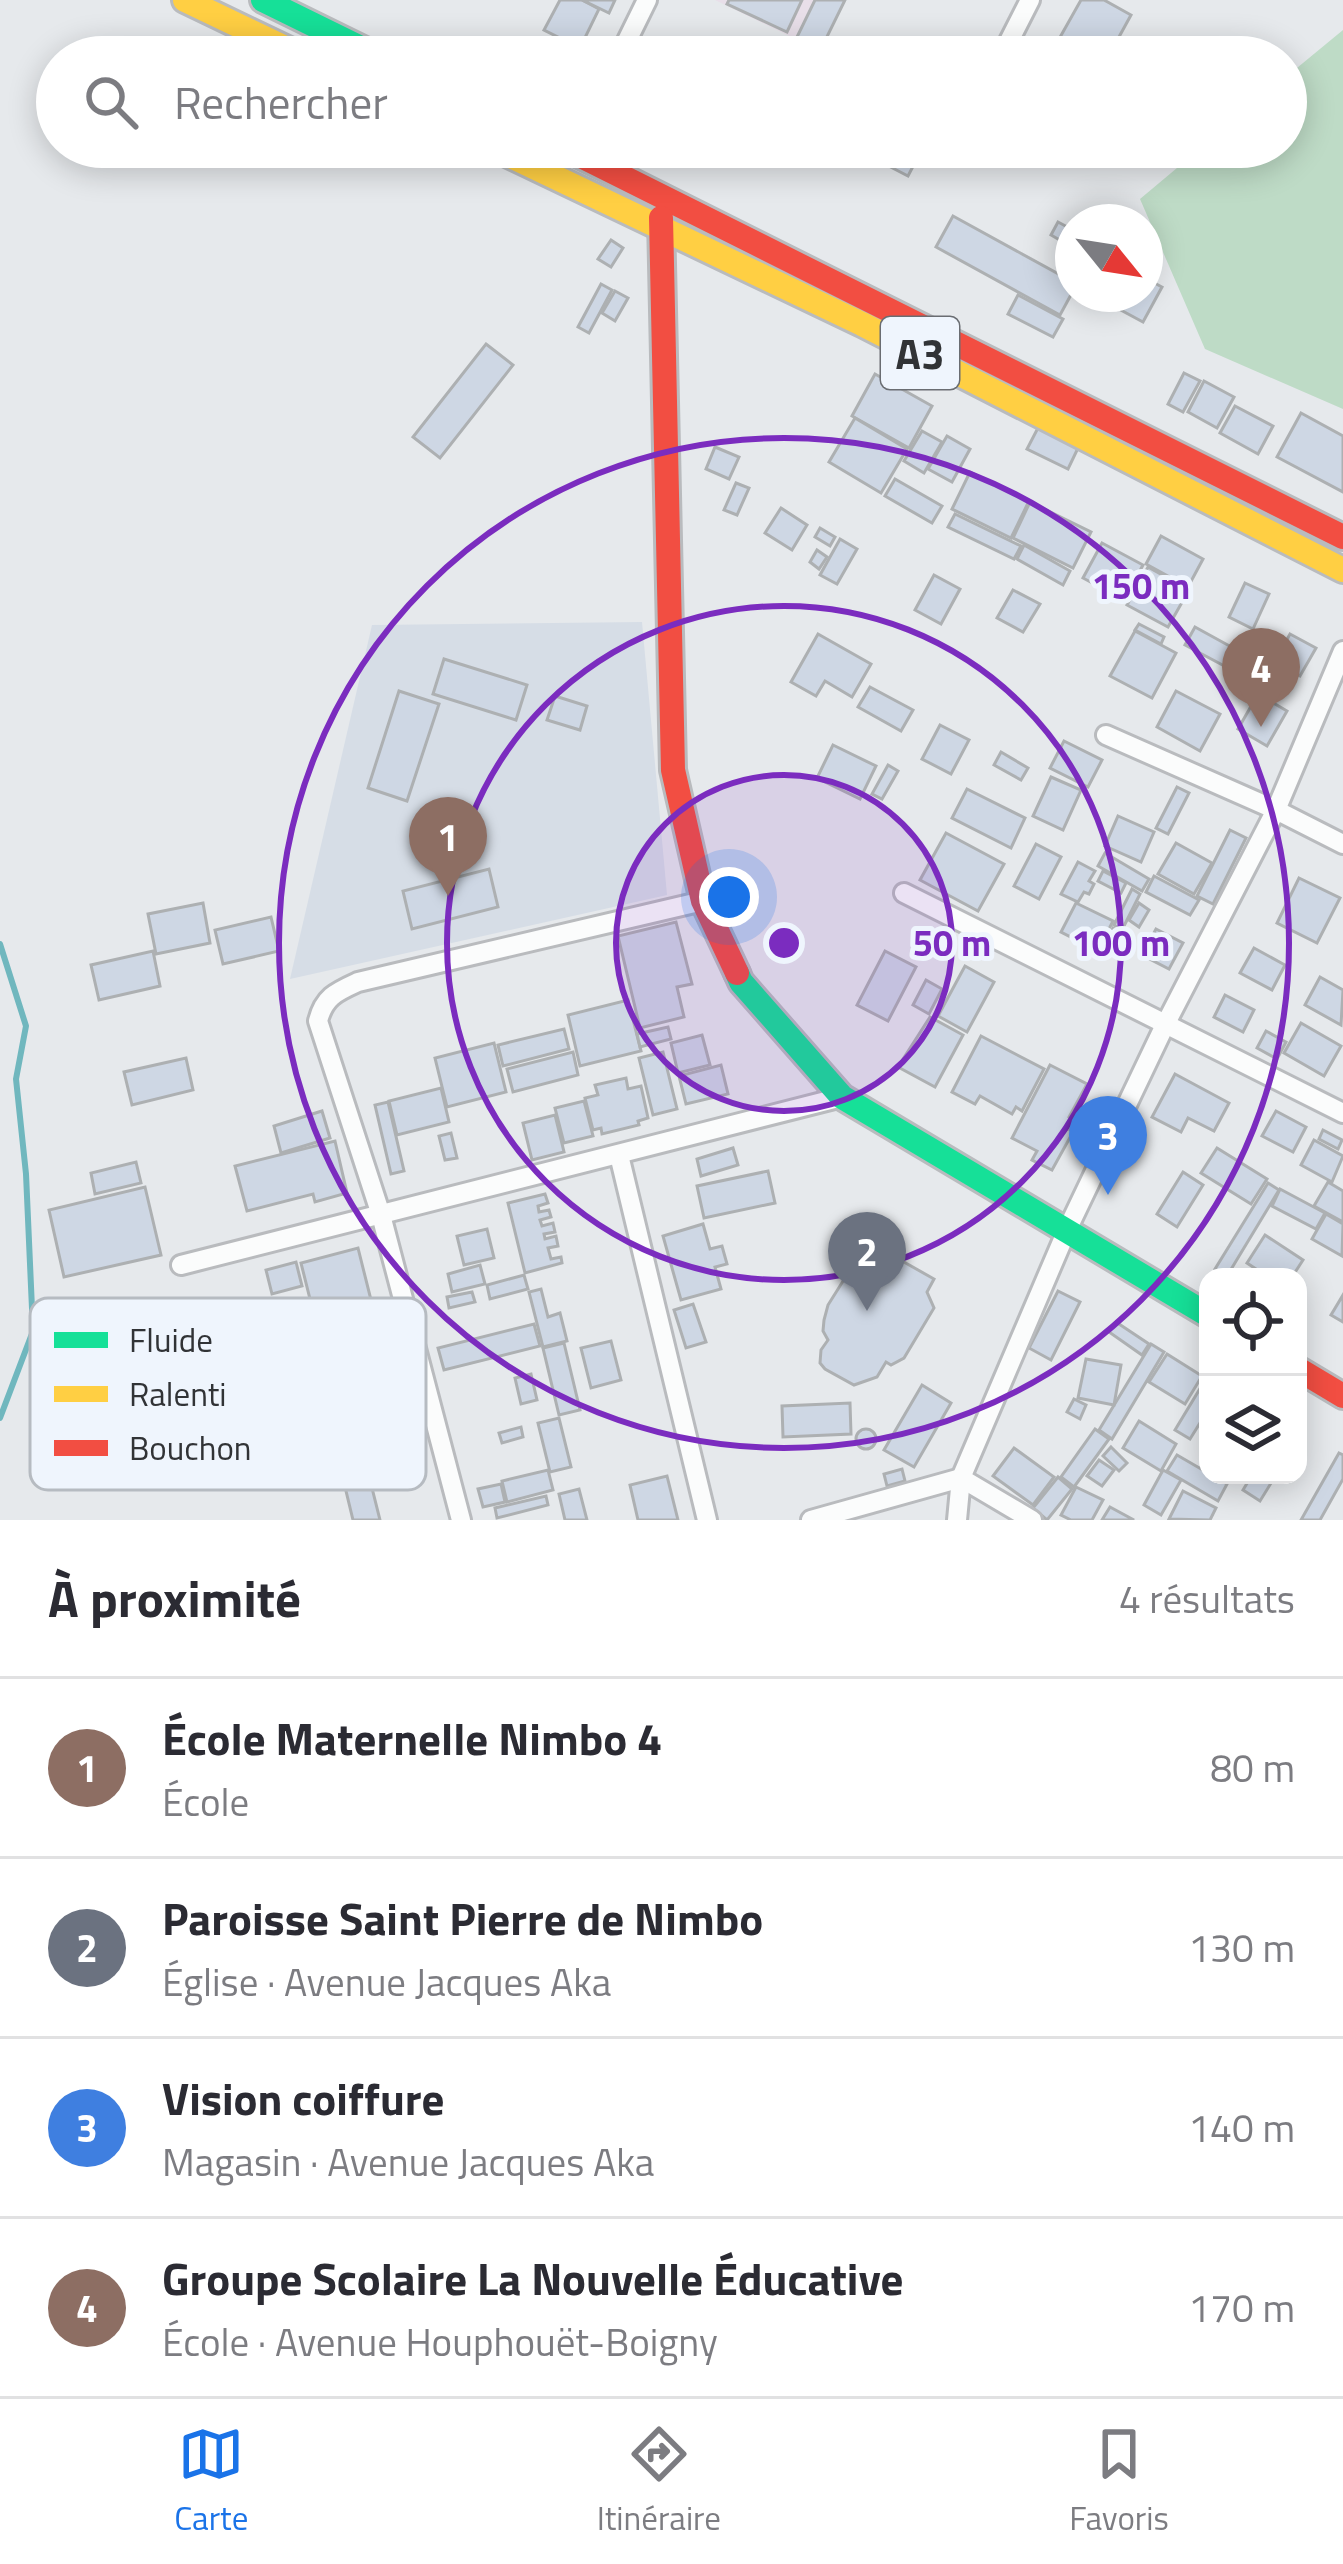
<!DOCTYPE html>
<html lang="fr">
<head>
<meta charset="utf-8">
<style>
  body { margin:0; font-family:"Titillium Web",sans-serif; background:#f7f7f7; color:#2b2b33 }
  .controls { position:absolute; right:36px; bottom:36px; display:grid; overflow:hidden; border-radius:24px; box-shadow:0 6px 30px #0003 }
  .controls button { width:108px; height:108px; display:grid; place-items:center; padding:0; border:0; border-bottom:3px solid #e1e1e2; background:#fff; color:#2b2b33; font:60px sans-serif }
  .compass { position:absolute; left:1055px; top:204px; width:108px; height:108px; border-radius:50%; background:#fff; box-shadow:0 6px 30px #0003; rotate:120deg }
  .you { position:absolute; left:729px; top:897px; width:42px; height:42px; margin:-30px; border:9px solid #fff; border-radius:50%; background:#1a73e8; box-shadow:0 0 0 18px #1a73e833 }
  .badge { display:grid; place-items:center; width:78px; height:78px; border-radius:50%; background:#1a73e8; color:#fff; font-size:39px; font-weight:700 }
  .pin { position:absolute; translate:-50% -99px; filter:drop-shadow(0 3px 6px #0008) }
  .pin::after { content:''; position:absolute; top:63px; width:42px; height:36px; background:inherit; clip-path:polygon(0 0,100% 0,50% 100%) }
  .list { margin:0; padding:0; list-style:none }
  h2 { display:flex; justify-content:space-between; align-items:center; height:156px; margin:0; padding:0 48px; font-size:51px }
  h2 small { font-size:39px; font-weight:400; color:#7c7c81 }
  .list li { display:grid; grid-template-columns:78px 1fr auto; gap:36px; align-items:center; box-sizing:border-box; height:180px; padding:0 48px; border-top:3px solid #e1e1e2 }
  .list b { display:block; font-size:45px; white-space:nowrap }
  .list p { margin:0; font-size:39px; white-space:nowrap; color:#7c7c81 }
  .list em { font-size:39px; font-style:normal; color:#7c7c81 }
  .icon { flex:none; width:66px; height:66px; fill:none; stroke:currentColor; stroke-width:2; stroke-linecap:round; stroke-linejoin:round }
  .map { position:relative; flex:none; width:1343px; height:1520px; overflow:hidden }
  .search { position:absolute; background:#fff; box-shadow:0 6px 30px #0003; left:36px; right:36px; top:36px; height:132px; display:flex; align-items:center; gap:30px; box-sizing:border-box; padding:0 42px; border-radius:66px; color:#7c7c81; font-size:45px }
  .sheet { height:876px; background:#fff }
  nav { display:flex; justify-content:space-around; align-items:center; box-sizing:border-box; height:168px; border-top:3px solid #e1e1e2; background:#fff; font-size:33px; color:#7c7c81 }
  nav a { display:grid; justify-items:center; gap:6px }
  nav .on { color:#1a73e8 }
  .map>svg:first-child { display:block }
  .built { fill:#d6dde6 }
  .medical { fill:#e8dfe9 }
  .green { fill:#bedbc6 }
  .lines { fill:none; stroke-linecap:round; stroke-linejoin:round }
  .stream { stroke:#70b7be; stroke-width:6 }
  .building { fill:#ced7e4; stroke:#adb0b2; stroke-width:3 }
  .street-casing { stroke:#b9bbbe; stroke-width:24 }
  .fast-casing { stroke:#b9bbbe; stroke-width:30 }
  .slow-casing { stroke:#b9bbbe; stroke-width:30 }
  .jam-casing { stroke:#b9bbbe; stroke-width:30 }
  .street { stroke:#fbfcfc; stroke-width:18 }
  .fast { stroke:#16e098; stroke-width:24 }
  .slow { stroke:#ffcf43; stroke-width:24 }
  .jam { stroke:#f24e42; stroke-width:24 }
  .ring { fill:none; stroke:#7b2cbf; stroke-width:6 }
  .labels { text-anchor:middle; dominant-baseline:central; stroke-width:10; stroke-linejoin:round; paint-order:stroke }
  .shield { fill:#eff5fd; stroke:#6a6d72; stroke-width:3 }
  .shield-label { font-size:42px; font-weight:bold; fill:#313336 }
  .key { fill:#eff5fd; stroke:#b6bbc1; stroke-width:3 }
  .key-label { font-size:33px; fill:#313336 }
  .centre { fill:#7b2cbf; stroke:#eff5fd; stroke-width:6 }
  .ring-label { font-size:36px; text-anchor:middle; font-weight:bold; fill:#7b2cbf; stroke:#eff5fd; stroke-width:10; stroke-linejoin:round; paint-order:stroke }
</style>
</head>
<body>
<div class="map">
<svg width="1343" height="1520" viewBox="0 0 1343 1520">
  <rect width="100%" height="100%" fill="#e6e9ec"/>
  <polygon class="built" points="642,622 667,895 290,979 372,625"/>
  <polygon class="medical" points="715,0 844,0 820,51"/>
  <polygon class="green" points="1343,30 1343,409 1205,349 1140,199 1202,147 1286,147 1286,77"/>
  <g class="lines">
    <polyline class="stream" points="0,944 26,1026 16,1079 26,1174 33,1331 0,1418"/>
  </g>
  <g class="building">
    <polygon points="560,0 582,0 599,9 580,48 544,30"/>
    <polygon points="582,0 615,0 609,13"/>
    <polygon points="729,0 802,0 787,32 727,4"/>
    <polygon points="815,0 845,0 820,51 796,39"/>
    <polygon points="1081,0 1104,0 1131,15 1108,57 1053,57 1050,55"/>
    <polygon points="887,147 908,147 920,153 908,176 879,161"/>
    <polygon points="953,216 1073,282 1073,291 1060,315 936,247"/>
    <polygon points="1058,222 1073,230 1070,246 1051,235"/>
    <polygon points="611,240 623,248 611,267 598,259"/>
    <polygon points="1145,278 1162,287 1143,322 1091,294 1145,294"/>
    <polygon points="601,284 612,290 589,333 578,327"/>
    <polygon points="615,291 628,298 615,321 602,313"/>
    <polygon points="1018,295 1063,319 1053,337 1008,314"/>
    <polygon points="486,344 513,365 440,458 413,437"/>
    <polygon points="1184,373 1200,381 1183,412 1168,404"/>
    <polygon points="875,374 932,406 909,448 852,416"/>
    <polygon points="1204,381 1234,397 1217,428 1188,412"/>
    <polygon points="1235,406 1273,426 1258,454 1220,433"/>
    <polygon points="1301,413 1343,436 1343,492 1277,457"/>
    <polygon points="855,418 907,449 881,493 829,462"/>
    <polygon points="1040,424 1080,444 1068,469 1027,449"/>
    <polygon points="922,431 942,442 924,473 904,461"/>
    <polygon points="947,436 970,449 952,482 928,469"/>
    <polygon points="715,447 739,457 729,479 706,469"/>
    <polygon points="970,472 1029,501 1011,538 952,509"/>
    <polygon points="895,479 942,506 932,523 885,496"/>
    <polygon points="736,483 749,488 737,515 724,510"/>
    <polygon points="1030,502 1091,532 1073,568 1013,538"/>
    <polygon points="781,508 807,525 792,550 765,533"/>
    <polygon points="955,514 1021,546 1014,559 948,527"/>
    <polygon points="820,528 835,537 830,546 815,537"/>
    <polygon points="1161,536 1203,559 1188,587 1146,564"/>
    <polygon points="840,539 857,549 837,584 820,575"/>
    <polygon points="1102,543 1143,565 1124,600 1083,578"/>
    <polygon points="1024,545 1070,571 1063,585 1017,559"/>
    <polygon points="817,550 827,557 819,569 810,562"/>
    <polygon points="1148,567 1189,590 1168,627 1127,605"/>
    <polygon points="934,575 960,589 941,624 915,610"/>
    <polygon points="1245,583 1269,594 1253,629 1229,617"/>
    <polygon points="1013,590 1040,604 1023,632 997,618"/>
    <polygon points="1139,624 1164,637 1161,644 1135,630"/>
    <polygon points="1195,627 1255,660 1245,677 1185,645"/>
    <polygon points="1135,631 1176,653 1152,698 1110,676"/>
    <polygon points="818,634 871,664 852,697 825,681 816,696 791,682"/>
    <polygon points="1290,634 1316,648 1300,676 1275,661"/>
    <polygon points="1260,656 1280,667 1271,685 1251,674"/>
    <polygon points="444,659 527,685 516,720 433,694"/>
    <polygon points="870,687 913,710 901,731 858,707"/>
    <polygon points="399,691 439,704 407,801 368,788"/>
    <polygon points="1176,691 1220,714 1200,751 1157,727"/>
    <polygon points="1258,694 1287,711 1267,746 1238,729"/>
    <polygon points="555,696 587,706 580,730 547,720"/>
    <polygon points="940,725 969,740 951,774 922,759"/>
    <polygon points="1064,741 1102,760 1088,787 1050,768"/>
    <polygon points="833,745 876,766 860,799 817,778"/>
    <polygon points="1001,752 1028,768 1021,780 994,765"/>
    <polygon points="888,765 898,771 882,799 872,794"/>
    <polygon points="1051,777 1081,790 1063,830 1033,816"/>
    <polygon points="1177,787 1189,793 1168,834 1156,828"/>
    <polygon points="967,789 1025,818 1011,848 952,818"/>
    <polygon points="1118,816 1154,832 1141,862 1105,846"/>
    <polygon points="1230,830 1246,838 1213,904 1197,896"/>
    <polygon points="946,833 1004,864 978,911 920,880"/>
    <polygon points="1176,843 1212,863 1194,894 1158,874"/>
    <polygon points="1036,844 1061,857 1039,899 1014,886"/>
    <polygon points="1105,853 1149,879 1142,891 1098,866"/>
    <polygon points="1078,862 1095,871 1089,881 1094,884 1089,894 1084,892 1078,902 1061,894"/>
    <polygon points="489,869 498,907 412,929 403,891"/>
    <polygon points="1103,871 1126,883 1121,893 1098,881"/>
    <polygon points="1154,876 1199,900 1190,915 1146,892"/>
    <polygon points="1299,878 1340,898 1317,943 1277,923"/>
    <polygon points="1132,889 1140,894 1122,930 1114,925"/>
    <polygon points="203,903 210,943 156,954 148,914"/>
    <polygon points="1076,903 1113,921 1098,951 1061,932"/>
    <polygon points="1139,903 1149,910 1139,927 1129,920"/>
    <polygon points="271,917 279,951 223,964 215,930"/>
    <polygon points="676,922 692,984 677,987 684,1017 640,1028 618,936"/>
    <polygon points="1113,928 1121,932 1109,956 1101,952"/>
    <polygon points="1156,929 1183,943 1169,969 1142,955"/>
    <polygon points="1254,948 1285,965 1272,990 1240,973"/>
    <polygon points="153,951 160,986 99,1000 91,965"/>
    <polygon points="885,951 916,967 888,1021 857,1005"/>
    <polygon points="965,966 994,982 967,1032 938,1016"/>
    <polygon points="1320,977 1343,990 1341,1025 1305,1005"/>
    <polygon points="926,980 942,989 929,1014 913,1005"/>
    <polygon points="1225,995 1254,1010 1243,1032 1214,1017"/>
    <polygon points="628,1000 641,1051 580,1066 568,1015"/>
    <polygon points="930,1017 963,1035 935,1087 898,1067"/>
    <polygon points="1301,1023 1341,1046 1324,1076 1284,1053"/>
    <polygon points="668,1027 671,1039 640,1047 637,1034"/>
    <polygon points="564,1029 569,1049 503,1066 498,1045"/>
    <polygon points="1266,1031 1286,1042 1277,1059 1257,1048"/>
    <polygon points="702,1035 710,1065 678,1073 671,1043"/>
    <polygon points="981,1036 1044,1069 1022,1111 1016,1107 1012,1114 980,1096 975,1104 952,1092"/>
    <polygon points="494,1043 506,1092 447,1107 435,1058"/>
    <polygon points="573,1052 578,1075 513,1092 507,1069"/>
    <polygon points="663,1052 677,1109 653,1115 639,1058"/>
    <polygon points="186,1058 193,1090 132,1105 124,1072"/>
    <polygon points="721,1065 728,1094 686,1104 679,1076"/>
    <polygon points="1050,1065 1087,1084 1069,1117 1074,1121 1070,1130 1073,1132 1052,1170 1032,1160 1037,1151 1012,1138"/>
    <polygon points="1175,1074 1229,1103 1214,1131 1188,1118 1181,1132 1152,1117"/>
    <polygon points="626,1078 628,1089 641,1086 648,1118 638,1121 639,1125 602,1134 601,1128 593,1130 585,1098 598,1095 595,1085"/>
    <polygon points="441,1088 449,1122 397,1135 389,1101"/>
    <polygon points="584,1101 593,1136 564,1143 555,1108"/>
    <polygon points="388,1102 404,1171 391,1174 375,1105"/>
    <polygon points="322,1111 330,1138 281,1153 274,1126"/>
    <polygon points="1276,1111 1306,1127 1293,1152 1262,1136"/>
    <polygon points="555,1115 564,1152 532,1160 523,1123"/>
    <polygon points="1323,1130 1342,1140 1338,1149 1319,1139"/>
    <polygon points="451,1133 457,1158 445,1160 439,1136"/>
    <polygon points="1314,1140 1343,1156 1332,1182 1301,1165"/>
    <polygon points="335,1141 347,1193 315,1202 313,1194 247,1211 235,1166"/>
    <polygon points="733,1148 738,1165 701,1176 697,1159"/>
    <polygon points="1217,1148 1267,1179 1251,1204 1201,1173"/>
    <polygon points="136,1162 141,1183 95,1194 91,1173"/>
    <polygon points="768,1171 775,1203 704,1218 697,1186"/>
    <polygon points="1183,1172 1203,1185 1177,1227 1157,1214"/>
    <polygon points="1328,1182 1343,1191 1343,1222 1314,1206"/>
    <polygon points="1268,1183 1279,1190 1227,1276 1215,1269"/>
    <polygon points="145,1187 161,1255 64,1277 49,1210"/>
    <polygon points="1280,1189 1325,1213 1316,1229 1272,1206"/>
    <polygon points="545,1194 548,1203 538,1206 539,1212 549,1210 551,1217 540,1220 542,1226 553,1223 555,1232 544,1234 545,1239 556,1236 558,1246 548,1248 551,1259 561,1257 562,1263 525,1273 508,1203"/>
    <polygon points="1326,1214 1343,1224 1342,1256 1312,1239"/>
    <polygon points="703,1224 710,1249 722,1246 727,1264 715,1267 721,1289 681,1300 663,1236"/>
    <polygon points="487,1229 494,1258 464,1265 457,1236"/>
    <polygon points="1265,1235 1303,1260 1292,1277 1268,1277 1247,1263"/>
    <polygon points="358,1248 372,1304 315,1319 301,1263"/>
    <polygon points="888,1253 934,1279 927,1292 934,1308 904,1358 891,1365 886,1362 877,1377 854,1385 825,1369 820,1363 821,1350 828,1340 823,1331 824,1320 828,1305 850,1270 864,1263 883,1261"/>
    <polygon points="296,1262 302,1286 272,1294 266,1270"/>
    <polygon points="480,1265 485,1284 452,1292 448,1274"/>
    <polygon points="524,1275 528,1289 490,1299 487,1285"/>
    <polygon points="541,1289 548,1317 560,1313 567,1341 543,1347 529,1292"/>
    <polygon points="1058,1291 1080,1302 1051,1360 1029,1348"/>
    <polygon points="472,1292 475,1302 449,1308 447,1297"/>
    <polygon points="1343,1295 1343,1322 1331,1315"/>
    <polygon points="693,1304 706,1342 686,1348 674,1310"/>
    <polygon points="1116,1322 1149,1344 1142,1355 1109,1332"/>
    <polygon points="534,1324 540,1346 444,1370 438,1348"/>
    <polygon points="611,1341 621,1380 591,1388 581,1348"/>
    <polygon points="564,1343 580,1410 559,1415 543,1348"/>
    <polygon points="1151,1344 1164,1352 1112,1439 1099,1430"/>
    <polygon points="1167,1354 1202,1376 1185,1404 1149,1382"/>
    <polygon points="1086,1359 1121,1365 1114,1405 1078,1398"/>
    <polygon points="531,1374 537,1400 521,1404 515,1378"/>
    <polygon points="1204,1382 1208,1384 1208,1410 1190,1439 1175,1430"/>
    <polygon points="922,1385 951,1403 914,1467 884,1450"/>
    <polygon points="1074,1399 1086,1405 1080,1419 1067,1412"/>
    <polygon points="850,1403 851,1434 783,1437 782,1406"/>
    <polygon points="559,1418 571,1467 550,1472 538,1423"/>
    <polygon points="1139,1421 1176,1444 1161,1471 1123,1448"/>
    <polygon points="521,1427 523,1437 502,1443 499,1433"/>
    <polygon points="1095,1429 1109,1439 1074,1487 1061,1477"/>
    <circle cx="866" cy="1439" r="10"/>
    <polygon points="1111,1447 1127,1463 1119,1471 1103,1456"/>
    <polygon points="1014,1448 1054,1477 1033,1505 993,1476"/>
    <polygon points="1339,1453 1343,1455 1343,1479 1320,1520 1301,1520"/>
    <polygon points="1177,1455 1227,1484 1218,1501 1167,1471"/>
    <polygon points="365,1460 380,1520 353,1520 340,1466"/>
    <polygon points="1099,1460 1114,1470 1102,1486 1087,1476"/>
    <polygon points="902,1469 905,1481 887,1486 884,1474"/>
    <polygon points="548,1470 553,1490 507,1502 502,1481"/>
    <polygon points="1163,1470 1181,1480 1161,1515 1144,1505"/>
    <polygon points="1252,1475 1276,1475 1260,1501 1243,1490"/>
    <polygon points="667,1476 678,1520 638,1520 630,1485"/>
    <polygon points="1058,1477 1072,1489 1047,1520 1033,1508"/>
    <polygon points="501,1484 505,1502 483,1507 478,1489"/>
    <polygon points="1076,1487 1103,1500 1092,1520 1071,1520 1061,1515"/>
    <polygon points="579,1489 587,1520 565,1520 559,1494"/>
    <polygon points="1183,1491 1216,1508 1210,1520 1169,1519"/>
    <polygon points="546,1496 548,1505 497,1518 495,1508"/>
    <polygon points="1110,1507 1134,1520 1102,1520"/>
  </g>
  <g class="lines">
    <g class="street-casing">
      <g id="street">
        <polyline points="619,57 647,0"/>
        <polyline points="1001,57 1030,0"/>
        <polyline points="1106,735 1276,810 1343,844"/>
        <polyline points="904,893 1343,1113"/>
        <polyline points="619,1155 707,1520"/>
        <polyline points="181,1265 842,1097"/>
        <path d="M461,1520L381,1215L318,1021C324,997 336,992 358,982L703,901"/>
        <polyline points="811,1520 961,1478 1032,1520"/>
        <polyline points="957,1520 961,1478 1067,1230 1165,1025 1276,810 1343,651"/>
      </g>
    </g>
    <g class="fast-casing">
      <g id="fast">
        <polyline points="263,0 379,57"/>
        <polyline points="737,973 741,982 842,1097 1208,1315"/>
      </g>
    </g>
    <g class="slow-casing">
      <g id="slow">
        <polyline points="185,0 304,57"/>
        <polyline points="492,147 862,324 1343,570"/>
      </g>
    </g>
    <g class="jam-casing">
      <g id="jam">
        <polyline points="563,147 1343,537"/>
        <polyline points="661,218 673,770 703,901 737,973"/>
        <polyline points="1298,1369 1343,1396"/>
      </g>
    </g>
    <use href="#street" class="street"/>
    <use href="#fast" class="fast"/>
    <use href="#slow" class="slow"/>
    <use href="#jam" class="jam"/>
  </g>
  <circle cx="784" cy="943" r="168" fill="#7b2cbf" fill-opacity=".12"/>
  <g class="ring">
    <circle cx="784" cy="943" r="168"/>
    <circle cx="784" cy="943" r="337"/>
    <circle cx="784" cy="943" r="505"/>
  </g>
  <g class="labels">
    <rect class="shield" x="881" y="317" width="78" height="72" rx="9"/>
    <g class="shield-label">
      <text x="920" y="353">A3</text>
    </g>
  </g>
  <rect x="30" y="1298" width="396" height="192" rx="18" class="key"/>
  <rect x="54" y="1332" width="54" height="16" fill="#16e098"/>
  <rect x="54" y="1386" width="54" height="16" fill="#ffcf43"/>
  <rect x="54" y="1440" width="54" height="16" fill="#f24e42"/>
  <g class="key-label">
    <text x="129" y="1352">Fluide</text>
    <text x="129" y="1406">Ralenti</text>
    <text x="129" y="1460">Bouchon</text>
  </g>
  <circle cx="784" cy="943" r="18" class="centre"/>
  <g class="ring-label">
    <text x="1141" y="599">150 m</text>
    <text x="952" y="956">50 m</text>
    <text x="1121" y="956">100 m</text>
  </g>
</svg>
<div class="controls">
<button><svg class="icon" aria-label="locate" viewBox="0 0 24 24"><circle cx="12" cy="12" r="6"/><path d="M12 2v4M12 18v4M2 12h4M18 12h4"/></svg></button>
<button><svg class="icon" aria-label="layers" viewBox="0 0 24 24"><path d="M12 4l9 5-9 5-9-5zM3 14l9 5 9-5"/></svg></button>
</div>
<svg class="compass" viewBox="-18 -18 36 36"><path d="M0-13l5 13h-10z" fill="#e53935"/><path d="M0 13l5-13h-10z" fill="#7c7c81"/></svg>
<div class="you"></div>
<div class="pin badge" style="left:448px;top:896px;background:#8d6e63">1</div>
<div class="pin badge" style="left:867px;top:1311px;background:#6b7280">2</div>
<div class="pin badge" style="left:1108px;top:1195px;background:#3f7fe0">3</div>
<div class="pin badge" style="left:1261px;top:727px;background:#8d6e63">4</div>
<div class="search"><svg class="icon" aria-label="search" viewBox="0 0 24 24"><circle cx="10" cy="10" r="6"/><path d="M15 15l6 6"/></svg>Rechercher</div>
</div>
<section class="sheet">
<h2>À proximité<small>4 résultats</small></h2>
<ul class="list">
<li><span class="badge" style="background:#8d6e63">1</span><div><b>École Maternelle Nimbo 4</b><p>École</p></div><em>80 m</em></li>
<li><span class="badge" style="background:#6b7280">2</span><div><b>Paroisse Saint Pierre de Nimbo</b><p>Église · Avenue Jacques Aka</p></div><em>130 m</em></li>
<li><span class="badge" style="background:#3f7fe0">3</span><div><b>Vision coiffure</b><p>Magasin · Avenue Jacques Aka</p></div><em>140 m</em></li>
<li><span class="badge" style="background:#8d6e63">4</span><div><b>Groupe Scolaire La Nouvelle Éducative</b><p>École · Avenue Houphouët-Boigny</p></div><em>170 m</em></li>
</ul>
</section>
<nav>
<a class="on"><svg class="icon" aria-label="map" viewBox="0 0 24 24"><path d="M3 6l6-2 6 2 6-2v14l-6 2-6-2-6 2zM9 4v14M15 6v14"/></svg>Carte</a>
<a><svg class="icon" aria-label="directions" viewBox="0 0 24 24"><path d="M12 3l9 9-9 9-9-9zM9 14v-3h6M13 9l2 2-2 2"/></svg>Itinéraire</a>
<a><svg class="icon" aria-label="saved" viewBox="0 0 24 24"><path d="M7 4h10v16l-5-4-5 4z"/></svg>Favoris</a>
</nav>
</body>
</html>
